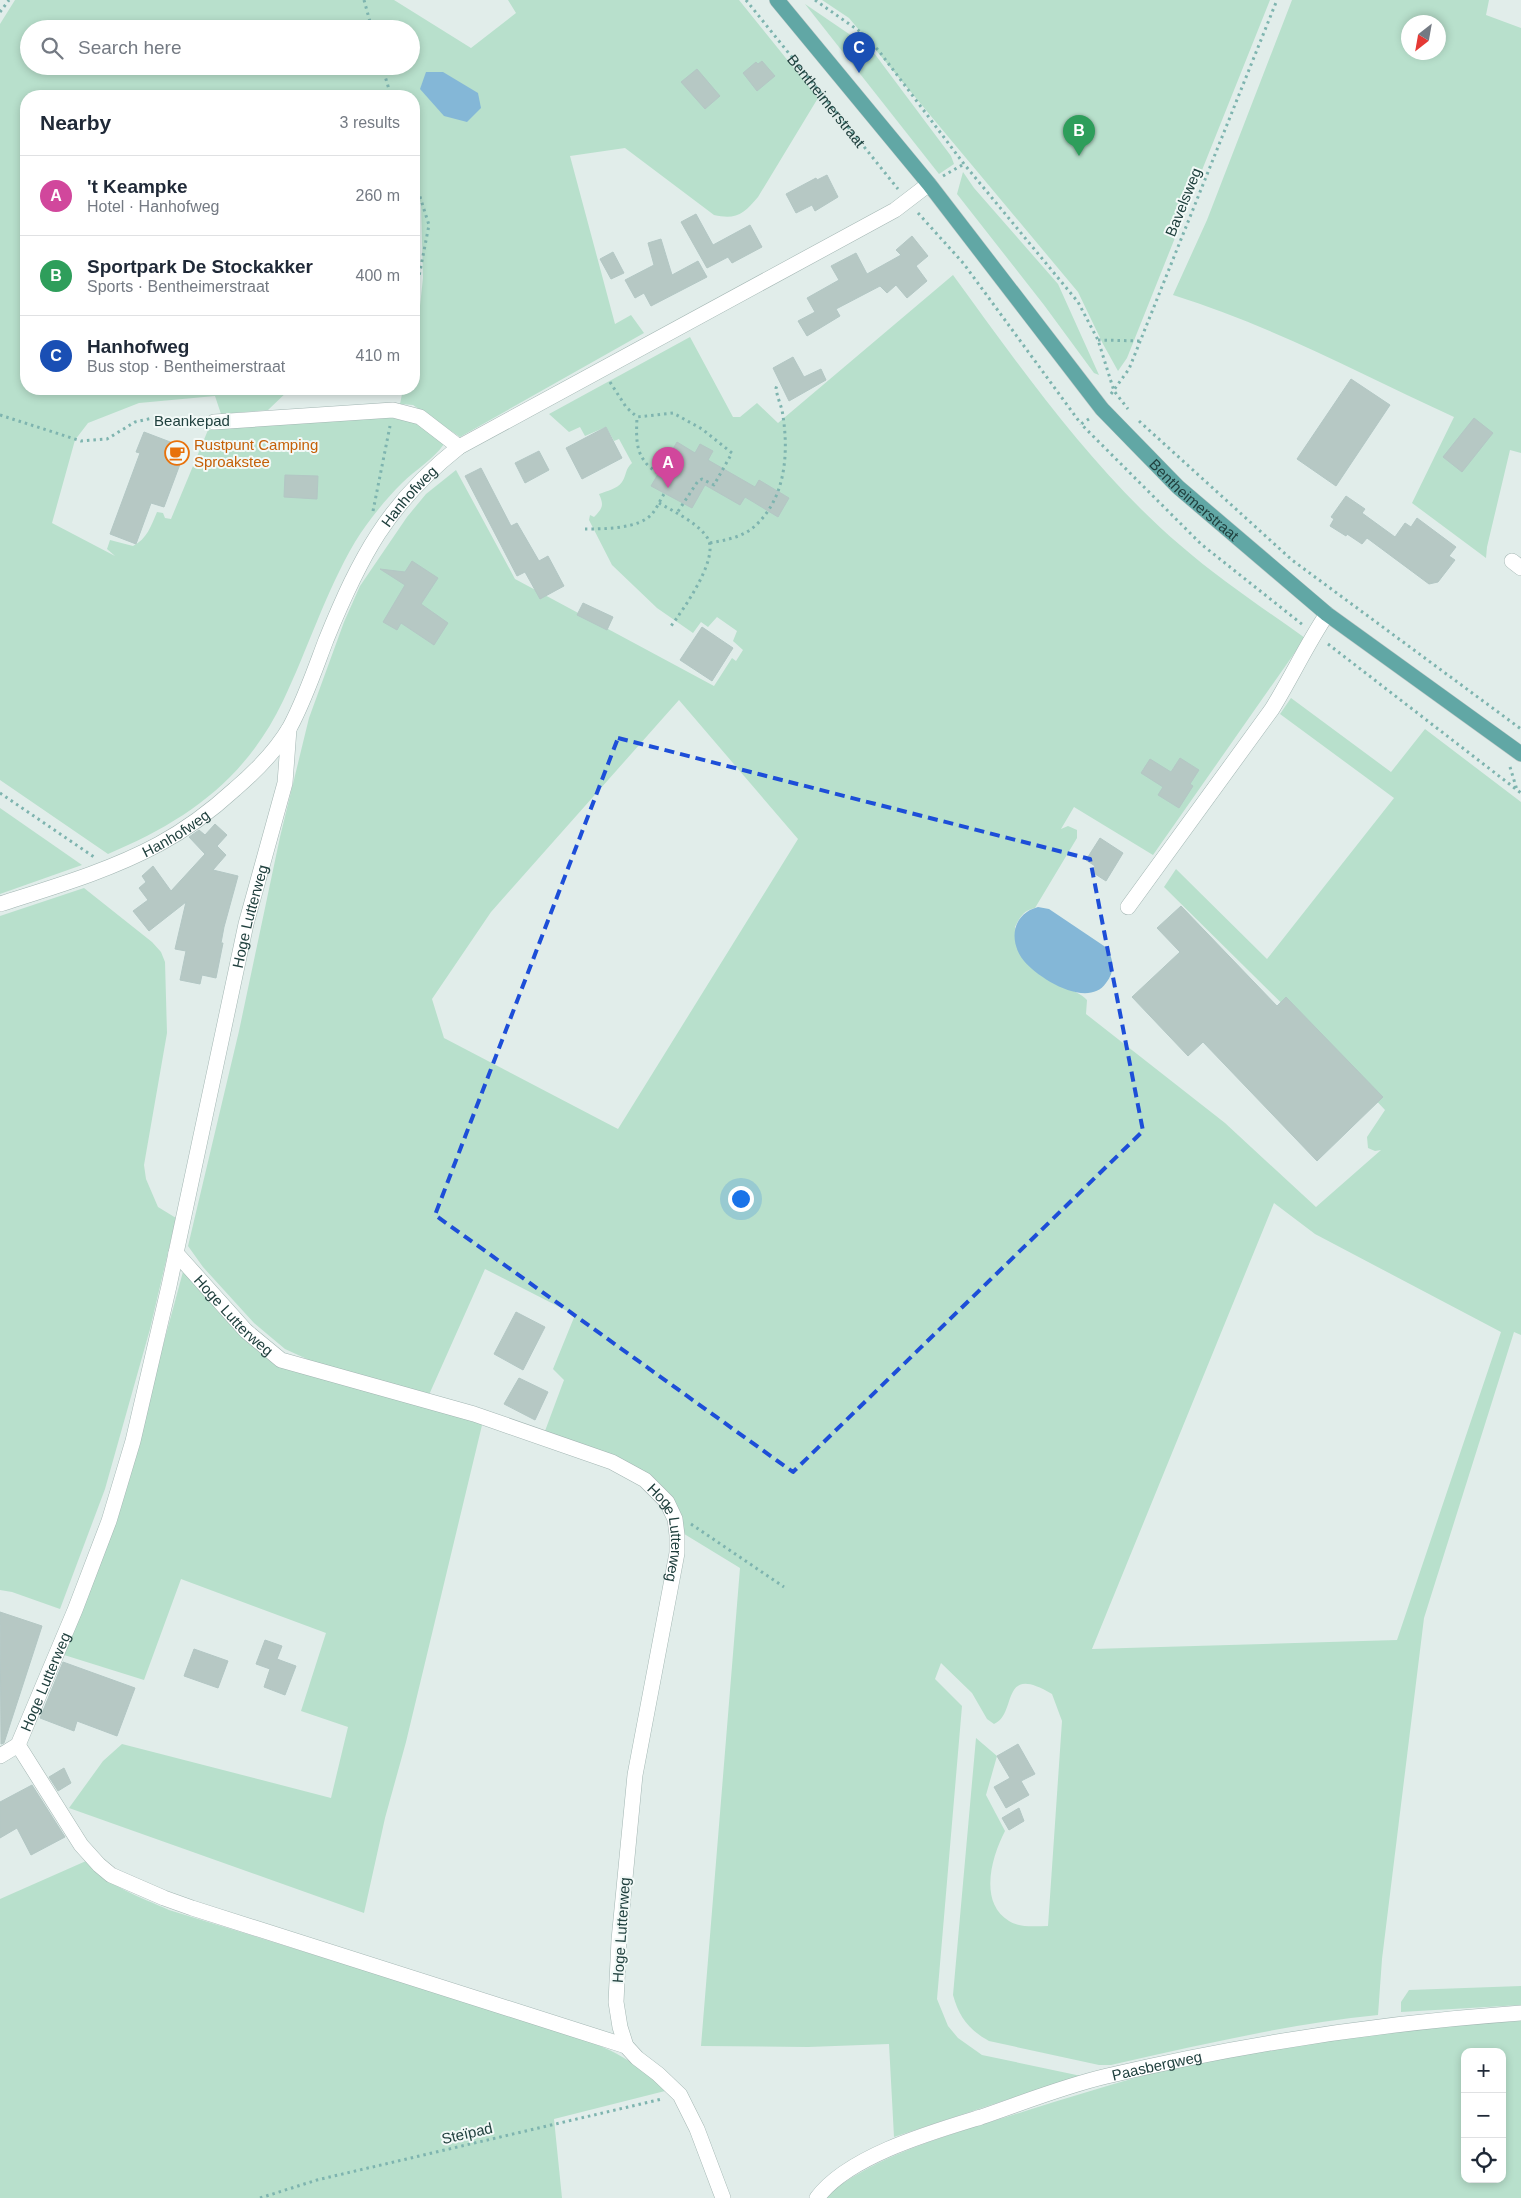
<!DOCTYPE html>
<html lang="en">
<head>
<meta charset="utf-8">
<style>
  body { margin:0; font-family:Helvetica,sans-serif; background:#f2f2f3; color:#1f2937 }
  .controls { position:absolute; right:15px; bottom:15px; display:grid; overflow:hidden; border-radius:10px; box-shadow:0 2px 8px #0003 }
  .controls button { width:45px; height:45px; display:grid; place-items:center; padding:0; border:0; border-bottom:1px solid #e0e1e3; background:#fff; color:#1f2937; font:25px sans-serif }
  .compass { position:absolute; left:1401px; top:15px; width:45px; height:45px; border-radius:50%; background:#fff; box-shadow:0 2px 8px #0003; rotate:211deg }
  .you { position:absolute; left:740px; top:1198px; width:18px; height:18px; margin:-12px; border:4px solid #fff; border-radius:50%; background:#1a73e8; box-shadow:0 0 0 8px #1a73e833 }
  .badge { display:grid; place-items:center; width:32px; height:32px; border-radius:50%; background:#ea580c; color:#fff; font-size:16px; font-weight:700 }
  .pin { position:absolute; translate:-50% -41px; filter:drop-shadow(0 1px 2px #0008) }
  .pin::after { content:''; position:absolute; top:26px; width:18px; height:15px; background:inherit; clip-path:polygon(0 0,100% 0,50% 100%) }
  .list { margin:0; padding:0; list-style:none }
  h2 { display:flex; justify-content:space-between; align-items:center; height:65px; margin:0; padding:0 20px; font-size:21px }
  h2 small { font-size:16px; font-weight:400; color:#747a83 }
  .list li { display:grid; grid-template-columns:32px 1fr auto; gap:15px; align-items:center; box-sizing:border-box; height:80px; padding:0 20px; border-top:1px solid #e0e1e3 }
  .list b { display:block; font-size:19px; white-space:nowrap }
  .list p { margin:0; font-size:16px; white-space:nowrap; color:#747a83 }
  .list em { font-size:16px; font-style:normal; color:#747a83 }
  .icon { flex:none; width:28px; height:28px; fill:none; stroke:currentColor; stroke-width:2; stroke-linecap:round; stroke-linejoin:round }
  .map { position:relative; flex:none; width:1521px; height:2198px; overflow:hidden }
  .search { position:absolute; background:#fff; box-shadow:0 2px 8px #0003; left:20px; top:20px; width:400px; height:55px; display:flex; align-items:center; gap:12px; box-sizing:border-box; padding:0 18px; border-radius:28px; color:#747a83; font-size:19px }
  .panel { position:absolute; background:#fff; box-shadow:0 2px 8px #0003; left:20px; top:90px; width:400px; height:305px; border-radius:20px }
  .map>svg:first-child { display:block }
  .green { fill:#b8e0cc; fill-rule:evenodd }
  .water { fill:#84b7d7 }
  .building { fill:#b6c8c4; stroke:#b3c7c4 }
  .lines { fill:none; stroke-linecap:round; stroke-linejoin:round }
  .minor-casing { stroke:#a3b6b3; stroke-width:16 }
  .major-casing { stroke:#c1cac9; stroke-width:16 }
  .path { stroke:#7eb4af; stroke-width:3; stroke-dasharray:2.5 4; stroke-linecap:butt }
  .minor { stroke:#fff; stroke-width:15 }
  .major { stroke:#61a7a5; stroke-width:15 }
  .marked { fill:none; stroke:#1d4ed8; stroke-width:4; stroke-dasharray:10 6; stroke-linejoin:round }
  .labels { text-anchor:middle; dominant-baseline:central; stroke-width:4; stroke-linejoin:round; paint-order:stroke }
  .street-label { font-size:15px; fill:#20403e; stroke:#f2f9f7 }
  .food-label { font-size:15px; fill:#c56008; stroke:#f2f9f7; text-anchor:start }
</style>
</head>
<body>
<div class="map">
<svg width="1521" height="2198" viewBox="0 0 1521 2198">
  <rect width="100%" height="100%" fill="#e1edea"/>
  <g class="green">
    <path d="M15,0H394L471,48L516,13L508,0H739L818,98L758,197C744,214 736,220 714,215L625,148L570,156L615,324L631,315L644,333L460,437L413,405L400,404L403,389H414V340L419,315L423,278L421,204L417,191H414V96H26V389H290L268,410L221,414L215,396L139,403L88,423L75,440L52,523L115,556L107,549L110,540L133,546C147,539 151,526 157,512L163,513L165,518L171,519L208,430C256,421 307,420 356,419C371,419 388,417 402,419C417,422 434,433 444,444C434,459 415,470 402,483C385,500 368,521 355,542C325,593 308,649 283,701C245,780 186,821 108,854L0,780V24ZM29,29H411V66H29Z"/>
    <polygon points="822,0 1270,0 1127,358 1118,371 1103,344 1078,292 849,18"/>
    <path d="M1292,0H1489L1486,15L1521,28V453L1510,450L1487,547L1486,558L1412,503L1454,417C1361,374 1270,325 1173,295L1207,220ZM1408,22H1438V52H1408Z"/>
    <polygon points="805,4 871,49 951,156 954,164 939,174"/>
    <polygon points="963,172 974,188 1058,284 1099,375 1094,373 1044,305 957,194"/>
    <path d="M953,275C1020,367 1093,471 1180,545C1219,579 1263,608 1305,638L1153,855L1074,807L1061,829L1068,826L1077,830V838L1035,908C1024,910 1020,917 1015,927C1019,936 1030,966 1037,972C1049,984 1076,988 1087,1000L1086,1014L1225,1123L1316,1207L1381,1150L1375,1151L1368,1148L1367,1137L1385,1110L1329,1050L1164,887L1176,869L1267,959L1394,798L1280,714L1291,698L1391,772L1425,729L1521,802V1335L1514,1332L1424,1618L1382,1959L1378,2015C1288,2024 1200,2045 1111,2065H1099L989,2041C969,2030 959,2017 953,1995L976,1738L997,1756L986,1795L1005,1831C992,1856 978,1902 1009,1921C1020,1928 1035,1926 1048,1926L1062,1721L1052,1694C999,1662 1018,1714 994,1724L987,1719L972,1693L941,1663L935,1679L962,1706L937,1999L948,2026L958,2038L982,2055L1086,2077L1021,2095L894,2137L889,2044L808,2047L701,2046L740,1568L681,1532C678,1522 678,1508 672,1499C655,1470 578,1445 545,1431L564,1380L553,1369L575,1315L485,1269L428,1397L309,1360L285,1349L254,1323L203,1267L188,1246L239,1031L280,837L309,718L344,622L360,586L407,517L426,494L456,470L515,579L714,686L732,658L736,661L743,650L733,641L737,631L717,617L708,627L701,622L693,633L657,608L612,565L589,520L590,515L594,517C603,508 604,505 599,494C607,491 617,489 622,482C627,474 625,469 632,463L619,439L614,441L606,427L585,436L580,427L569,432L549,414L690,337L733,417H740L757,403L778,423ZM679,700L798,839L618,1129L444,1038L432,999L491,912ZM1274,1203L1315,1234L1501,1332L1397,1640L1092,1649Z"/>
    <polygon points="0,808 82,865 0,894"/>
    <polygon points="84,888 152,942 161,952 165,962 167,1033 144,1165 146,1179 158,1207 176,1218 150,1329 105,1489 60,1609 12,1592 0,1590 0,916"/>
    <polygon points="184,1268 264,1353 483,1421 406,1742 385,1818 364,1913 69,1808 103,1761 122,1744 331,1798 348,1727 301,1711 326,1633 181,1579 144,1680 61,1654 141,1427"/>
    <path d="M86,1861C106,1886 141,1897 169,1910L549,2027C597,2044 629,2053 665,2091L554,2119L562,2198H0V1899Z"/>
    <polygon points="1521,1986 1521,2005 1401,2012 1401,2002 1409,1990"/>
    <path d="M1521,2021V2198H824C829,2191 837,2187 845,2182C886,2155 933,2140 980,2125C1043,2106 1105,2085 1169,2069C1283,2040 1403,2025 1521,2021ZM1465,2052H1502V2179H1465Z"/>
  </g>
  <g class="water">
    <polygon points="426,72 443,72 478,93 481,108 467,122 444,116 420,89"/>
    <path d="M1038,907L1049,909L1107,948C1114,961 1115,971 1106,983C1088,1009 1039,979 1024,961C1008,941 1012,914 1038,907Z"/>
  </g>
  <g class="building">
    <polygon points="762,61 775,76 757,91 743,73 756,62 758,64"/>
    <polygon points="697,69 720,96 705,109 681,82"/>
    <polygon points="827,175 838,197 815,211 812,205 796,213 786,194 816,178 817,180"/>
    <polygon points="696,214 713,245 750,225 762,247 732,263 728,257 707,268 681,222"/>
    <polygon points="912,236 928,256 916,266 927,281 907,298 896,285 887,293 880,286 836,309 840,316 807,336 798,321 815,312 807,298 839,280 831,266 856,253 867,274 901,255 896,250"/>
    <polygon points="661,239 672,275 698,261 707,277 651,306 644,293 635,298 625,280 654,265 648,243"/>
    <polygon points="613,252 624,273 611,279 600,259"/>
    <polygon points="793,357 804,377 821,369 826,380 789,401 773,368"/>
    <polygon points="1351,379 1390,405 1336,486 1297,459"/>
    <polygon points="1474,418 1493,433 1462,472 1443,457"/>
    <polygon points="606,427 622,458 582,479 566,448"/>
    <polygon points="144,432 186,448 164,507 151,503 136,544 110,534 140,453 136,452"/>
    <polygon points="677,442 695,453 700,444 713,451 708,460 755,487 759,480 789,498 778,517 745,497 740,505 705,485 692,508 651,486"/>
    <polygon points="539,451 549,470 525,483 515,463"/>
    <polygon points="481,468 511,526 517,523 539,561 548,556 564,586 540,599 525,572 517,576 465,476"/>
    <polygon points="285,475 318,476 317,499 284,497"/>
    <polygon points="1346,496 1365,509 1362,513 1395,537 1405,523 1411,527 1417,518 1456,547 1449,556 1455,560 1438,582 1429,584 1367,538 1362,544 1347,534 1346,536 1330,526 1334,519 1331,517"/>
    <polygon points="412,561 438,578 421,604 448,623 434,645 401,623 397,630 383,622 405,585 380,569 405,572"/>
    <polygon points="583,603 613,617 607,630 577,615"/>
    <polygon points="702,627 733,648 712,681 680,660"/>
    <polygon points="1180,758 1199,770 1190,784 1193,786 1179,808 1158,795 1163,787 1141,773 1150,759 1171,772"/>
    <polygon points="215,824 227,835 217,846 226,855 213,870 238,876 224,927 221,943 223,943 216,978 202,975 200,984 180,980 186,951 175,949 186,902 149,931 133,911 148,900 139,888 146,882 142,876 153,866 171,891 205,854 189,837 199,830 205,835"/>
    <polygon points="1100,838 1123,853 1106,881 1092,872 1095,866 1086,860"/>
    <polygon points="1181,906 1277,1006 1286,997 1383,1097 1317,1161 1203,1042 1188,1056 1132,997 1180,952 1157,928"/>
    <polygon points="516,1312 545,1327 523,1370 494,1354"/>
    <polygon points="519,1378 548,1392 535,1420 504,1404"/>
    <polygon points="0,1612 42,1626 4,1743 1,1744"/>
    <polygon points="265,1640 282,1646 277,1659 296,1666 285,1695 264,1687 270,1669 256,1664"/>
    <polygon points="194,1649 228,1661 218,1688 184,1676"/>
    <polygon points="63,1662 135,1688 117,1736 77,1721 74,1731 40,1718"/>
    <polygon points="1018,1744 1035,1774 1021,1781 1029,1795 1006,1808 994,1787 1010,1778 997,1756"/>
    <polygon points="64,1768 71,1783 58,1791 49,1777"/>
    <polygon points="32,1785 65,1837 31,1855 17,1828 0,1838 0,1802"/>
    <polygon points="1019,1808 1024,1821 1009,1830 1002,1818"/>
  </g>
  <g class="lines">
    <g class="minor-casing">
      <g id="minor">
        <polyline points="214,422 393,410 420,417 459,447"/>
        <polyline points="1512,561 1521,568"/>
        <path id="s2" d="M0,904C53,887 109,871 159,844C187,829 212,810 235,789C256,771 276,751 290,727C305,699 315,669 326,640C360,557 387,504 459,447L895,210L929,184"/>
        <path d="M1128,907L1272,709C1291,678 1307,644 1327,614"/>
        <path id="s3" d="M176,1253L246,1331L281,1360L474,1414L612,1462L645,1480L667,1502L675,1519L677,1535V1553L635,1775L619,1940L616,2002L620,2027L626,2046L637,2058L658,2074L680,2095L697,2129L723,2198"/>
        <polyline points="18,1745 81,1845 99,1865 111,1875 164,1898 192,1908 626,2046"/>
        <path id="s4" d="M0,1756L18,1745L75,1610L109,1521L133,1441L169,1286L246,924L285,783L289,729"/>
        <path id="s5" d="M817,2198C848,2156 932,2132 981,2117C1022,2103 1064,2086 1107,2076C1243,2044 1381,2023 1521,2013"/>
      </g>
    </g>
    <g class="major-casing">
      <g id="major">
        <path id="s6" d="M777,0L929,184L1102,409L1178,487L1327,614L1521,754"/>
      </g>
    </g>
    <g class="path">
      <polyline points="364,0 372,29"/>
      <path id="s1" d="M746,0L898,189"/>
      <polyline points="815,0 862,33 879,51 964,164 1078,302 1098,340 1114,391 1128,409"/>
      <polyline points="0,12 9,0"/>
      <polyline points="382,66 391,96"/>
      <polyline points="943,176 964,164"/>
      <polyline points="414,178 429,225 414,302"/>
      <polyline points="918,213 964,264 1081,424"/>
      <polyline points="1098,340 1140,341"/>
      <polyline points="610,382 626,407 637,417"/>
      <polyline points="1111,394 1129,369 1277,0"/>
      <polyline points="0,415 81,441 107,439 135,422 153,418 198,421"/>
      <polyline points="1089,419 1081,424 1201,544 1303,625"/>
      <polyline points="1139,421 1292,560 1521,729"/>
      <path d="M658,473C635,459 636,441 637,417L673,413L702,429L732,453L714,485L702,479L698,481L677,513"/>
      <path d="M659,503C673,511 700,524 708,539C719,559 683,610 671,626"/>
      <polyline points="373,511 390,426"/>
      <path d="M585,529C603,529 639,529 652,514C657,508 660,500 664,494"/>
      <path d="M710,543C726,540 744,537 756,525C787,496 789,449 782,410C780,403 777,396 776,388L778,383"/>
      <polyline points="1328,644 1521,793"/>
      <polyline points="1510,767 1517,790"/>
      <polyline points="0,793 94,857"/>
      <polyline points="691,1524 784,1587"/>
      <polyline points="260,2198 317,2180 662,2099"/>
    </g>
    <use href="#minor" class="minor"/>
    <use href="#major" class="major"/>
  </g>
  <path class="marked" d="M618,738L1090,859L1143,1131L793,1472L435,1215Z"/>
  <defs>
    <g id="cafe-ring" transform="scale(1.25)"><circle r="9.5" fill="#f2f9f7" stroke="#e8710a" stroke-width="1.5"/><path d="M-5.5-4.5H6V0H3Q3 3.5 0 3.5H-2.5Q-5.5 3.5-5.5 0ZM3-3.2v2h1.7v-2ZM-6 4.5H4V6H-6Z" fill="#e8710a"/></g>
  </defs>
  <g fill-rule="evenodd">
    <use href="#cafe-ring" x="177" y="453"/>
  </g>
  <g class="labels">
    <g class="street-label">
      <text stroke="none"><textPath href="#s1" startOffset="129">Bentheimerstraat</textPath></text>
      <text transform="translate(1183 202) rotate(-68)">Bavelsweg</text>
      <text x="192" y="420">Beankepad</text>
      <text stroke="none"><textPath href="#s2" startOffset="609">Hanhofweg</textPath></text>
      <text stroke="none"><textPath href="#s6" startOffset="652">Bentheimerstraat</textPath></text>
      <text stroke="none"><textPath href="#s2" startOffset="190">Hanhofweg</textPath></text>
      <text stroke="none"><textPath href="#s4" startOffset="884">Hoge Lutterweg</textPath></text>
      <text stroke="none"><textPath href="#s3" startOffset="85">Hoge Lutterweg</textPath></text>
      <text stroke="none"><textPath href="#s3" startOffset="595">Hoge Lutterweg</textPath></text>
      <text stroke="none"><textPath href="#s4" startOffset="90">Hoge Lutterweg</textPath></text>
      <text transform="translate(621 1930) rotate(-86)">Hoge Lutterweg</text>
      <text stroke="none"><textPath href="#s5" startOffset="369">Paasbergweg</textPath></text>
      <text transform="translate(467 2133) rotate(-13)">Steïpad</text>
    </g>
    <g class="food-label">
      <text x="194" y="444">Rustpunt Camping<tspan x="194" dy="17">Sproakstee</tspan></text>
    </g>
  </g>
</svg>
<div class="controls">
<button>+</button>
<button>−</button>
<button><svg class="icon" aria-label="locate" viewBox="0 0 24 24"><circle cx="12" cy="12" r="6"/><path d="M12 2v4M12 18v4M2 12h4M18 12h4"/></svg></button>
</div>
<svg class="compass" viewBox="-18 -18 36 36"><path d="M0-13l5 13h-10z" fill="#e53935"/><path d="M0 13l5-13h-10z" fill="#747a83"/></svg>
<div class="you"></div>
<div class="pin badge" style="left:668px;top:488px;background:#d1479c">A</div>
<div class="pin badge" style="left:1079px;top:156px;background:#2e9e5b">B</div>
<div class="pin badge" style="left:859px;top:73px;background:#1a4fb4">C</div>
<div class="search"><svg class="icon" aria-label="search" viewBox="0 0 24 24"><circle cx="10" cy="10" r="6"/><path d="M15 15l6 6"/></svg>Search here</div>
<section class="panel">
<h2>Nearby<small>3 results</small></h2>
<ul class="list">
<li><span class="badge" style="background:#d1479c">A</span><div><b>'t Keampke</b><p>Hotel · Hanhofweg</p></div><em>260 m</em></li>
<li><span class="badge" style="background:#2e9e5b">B</span><div><b>Sportpark De Stockakker</b><p>Sports · Bentheimerstraat</p></div><em>400 m</em></li>
<li><span class="badge" style="background:#1a4fb4">C</span><div><b>Hanhofweg</b><p>Bus stop · Bentheimerstraat</p></div><em>410 m</em></li>
</ul>
</section>
</div>
</body>
</html>
